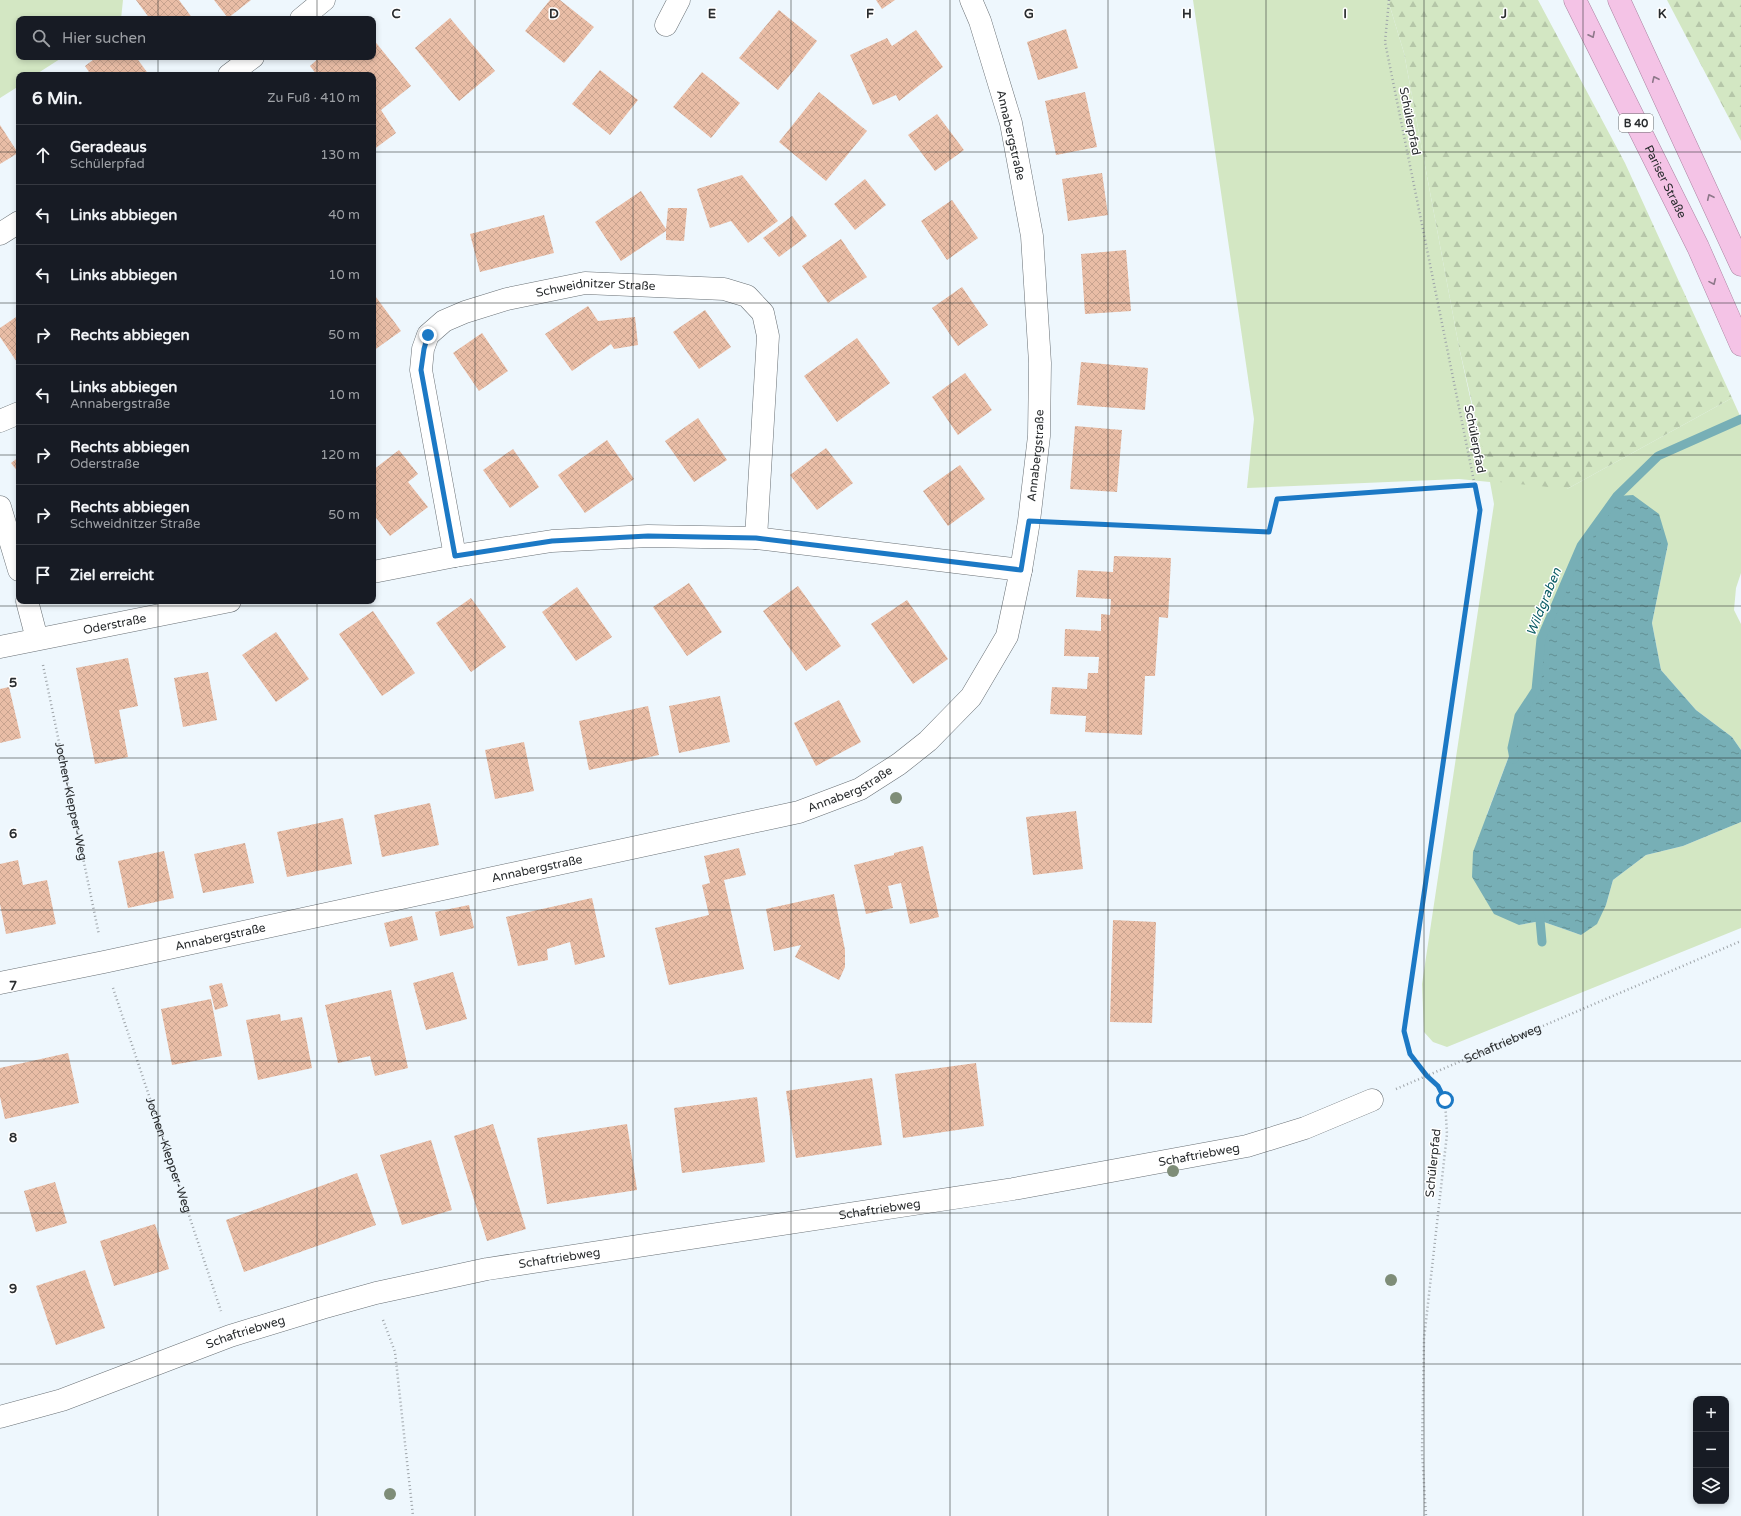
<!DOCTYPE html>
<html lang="de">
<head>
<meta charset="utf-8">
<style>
  body { margin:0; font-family:"Varela Round",sans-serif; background:#20242c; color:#f1f3f6 }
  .controls { position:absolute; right:12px; bottom:12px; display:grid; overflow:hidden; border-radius:8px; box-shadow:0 2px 6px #0003 }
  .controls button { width:36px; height:36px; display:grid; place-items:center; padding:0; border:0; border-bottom:1px solid #363941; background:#171b24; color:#f1f3f6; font:20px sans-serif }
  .stop { position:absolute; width:12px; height:12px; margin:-9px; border:3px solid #1c79c5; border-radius:50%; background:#fff }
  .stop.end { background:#1c79c5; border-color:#fff; box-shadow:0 1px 4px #0008 }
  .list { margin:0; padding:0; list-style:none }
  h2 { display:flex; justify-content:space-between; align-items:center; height:52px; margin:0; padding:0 16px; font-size:17px }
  h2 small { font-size:13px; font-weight:400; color:#9ea1a6 }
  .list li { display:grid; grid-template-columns:26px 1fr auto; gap:12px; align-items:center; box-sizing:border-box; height:60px; padding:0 16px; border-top:1px solid #363941 }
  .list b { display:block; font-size:15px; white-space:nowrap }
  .list p { margin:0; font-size:13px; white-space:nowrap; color:#9ea1a6 }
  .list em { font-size:13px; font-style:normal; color:#9ea1a6 }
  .icon { flex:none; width:22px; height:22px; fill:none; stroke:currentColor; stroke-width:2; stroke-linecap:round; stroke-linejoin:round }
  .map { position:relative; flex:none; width:1741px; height:1516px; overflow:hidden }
  .search { position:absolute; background:#171b24; box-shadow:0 2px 6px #0003; left:16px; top:16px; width:360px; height:44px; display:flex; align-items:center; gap:10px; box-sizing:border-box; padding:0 14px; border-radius:8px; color:#9ea1a6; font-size:15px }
  .panel { position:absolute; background:#171b24; box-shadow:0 2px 6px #0003; left:16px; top:72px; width:360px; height:532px; border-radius:8px }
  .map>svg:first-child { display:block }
  .grass { fill:#d3e7c3 }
  .forest { fill:url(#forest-firs) }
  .water { fill:url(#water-ripples) }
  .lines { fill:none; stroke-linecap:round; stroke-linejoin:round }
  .stream { stroke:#77afb6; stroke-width:9 }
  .building { fill:url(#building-cross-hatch) }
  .minor-casing { stroke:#697075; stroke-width:23 }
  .trunk-casing { stroke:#ab84a2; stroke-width:23 }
  .path { stroke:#9ea4a9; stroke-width:2.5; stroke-dasharray:1 3; stroke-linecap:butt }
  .minor { stroke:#fff; stroke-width:22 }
  .trunk { stroke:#f4c3e6; stroke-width:22 }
  .tree { fill:#7e8d78 }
  .oneway { stroke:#8e788a }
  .route { stroke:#1c79c5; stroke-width:5 }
  .grid { fill:none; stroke:#292c2e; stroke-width:1; stroke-opacity:0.55 }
  .labels { text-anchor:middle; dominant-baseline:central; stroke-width:3; stroke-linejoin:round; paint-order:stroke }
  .shield { fill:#fff; stroke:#696b6d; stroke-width:1 }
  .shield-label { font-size:11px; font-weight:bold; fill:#292c2e }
  .street-label { font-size:12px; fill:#292c2e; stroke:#fff }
  .water-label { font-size:13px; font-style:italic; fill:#0a5c64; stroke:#fff }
  .grid-label { font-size:13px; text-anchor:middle; font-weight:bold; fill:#292c2e; stroke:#fff; stroke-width:3; stroke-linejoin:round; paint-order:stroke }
</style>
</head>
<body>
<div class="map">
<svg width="1741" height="1516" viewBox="0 0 1741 1516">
  <defs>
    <pattern id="forest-firs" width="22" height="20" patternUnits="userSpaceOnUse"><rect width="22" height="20" fill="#d3e7c3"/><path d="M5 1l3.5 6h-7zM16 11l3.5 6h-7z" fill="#b5c6a8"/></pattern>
    <pattern id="water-ripples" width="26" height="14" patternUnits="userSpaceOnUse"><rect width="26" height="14" fill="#77afb6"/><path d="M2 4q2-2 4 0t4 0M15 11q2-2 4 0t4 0" fill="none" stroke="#628f94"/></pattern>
    <pattern id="building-cross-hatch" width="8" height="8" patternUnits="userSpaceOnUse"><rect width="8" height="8" fill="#e9bda6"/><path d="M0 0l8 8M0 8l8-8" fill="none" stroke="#c8a38f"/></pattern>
  </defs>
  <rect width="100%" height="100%" fill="#eef7fd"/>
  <g class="grass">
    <polygon points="0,0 123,0 121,19 19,19 19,57 63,57 35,75 19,75 19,86 0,98"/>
    <polygon points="1193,0 1388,0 1404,53 1459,347 1479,438 1567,489 1732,398 1741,418 1741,573 1736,588 1734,610 1741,624 1741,750 1732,737 1696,710 1661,670 1652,623 1668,544 1541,639 1536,690 1519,716 1512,748 1487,814 1519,925 1541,921 1581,935 1606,905 1613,880 1646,855 1683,846 1741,822 1741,928 1447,1047 1433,1042 1424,1032 1422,984 1494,504 1490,482 1459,479 1247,488 1254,419"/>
  </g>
  <g class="forest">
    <polygon points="1388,0 1538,0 1625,163 1732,398 1567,489 1490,481 1459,347 1404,53"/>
    <polygon points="1667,0 1741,0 1741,141"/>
  </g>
  <polygon class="water" points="1633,495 1659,514 1668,544 1652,623 1661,670 1696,710 1732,737 1741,750 1741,822 1683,846 1646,855 1613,880 1606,905 1597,924 1581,935 1541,921 1519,925 1494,914 1472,877 1473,852 1512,748 1519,716 1536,690 1541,639 1581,546 1617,496"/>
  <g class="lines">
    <g class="stream">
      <polyline points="1514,759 1512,748 1519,716 1536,690 1541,639 1581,546 1617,496 1658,456 1741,419"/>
      <polyline points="1539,909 1542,942"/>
    </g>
  </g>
  <g class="building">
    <polygon points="136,0 179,0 193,19 150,19"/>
    <polygon points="214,0 251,0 228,18"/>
    <polygon points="550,0 560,0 594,27 564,63 525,31"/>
    <polygon points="876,0 895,0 882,9"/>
    <polygon points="779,10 817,41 778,90 739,58"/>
    <polygon points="450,18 495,71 459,101 415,48"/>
    <polygon points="1066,29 1078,68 1038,80 1027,42"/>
    <polygon points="916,30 943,67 899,101 896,95 873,105 850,55 887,38 892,46"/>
    <polygon points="373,39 411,86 381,110 396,133 373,150 373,75 317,75 310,66 320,57 373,57"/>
    <polygon points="97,57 136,57 149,75 91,75 85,66"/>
    <polygon points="600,70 638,100 610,135 572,104"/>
    <polygon points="702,72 740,103 711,138 673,107"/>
    <polygon points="819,92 867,131 826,181 779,142"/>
    <polygon points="1085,92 1097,147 1056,155 1045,101"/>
    <polygon points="937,114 964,150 935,171 908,135"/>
    <polygon points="0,125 18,153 0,164"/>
    <polygon points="1102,173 1108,215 1068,221 1062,179"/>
    <polygon points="742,175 778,221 748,243 731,221 710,228 697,189"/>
    <polygon points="865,179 886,205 855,230 834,204"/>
    <polygon points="641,191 666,229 668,208 687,208 684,241 666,240 666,231 621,261 595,222"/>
    <polygon points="952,200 978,238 947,260 921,221"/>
    <polygon points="544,215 554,253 480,272 470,234"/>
    <polygon points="792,216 807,236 779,257 763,238"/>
    <polygon points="841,239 867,277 828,303 802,266"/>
    <polygon points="1126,250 1131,311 1085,314 1081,254"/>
    <polygon points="962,287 988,325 958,346 932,308"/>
    <polygon points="373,293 401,331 373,351"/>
    <polygon points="588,306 598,321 635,317 638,345 614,349 611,344 572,371 545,334"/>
    <polygon points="705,310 731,347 699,369 673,332"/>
    <polygon points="19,315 19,365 0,337 0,328"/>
    <polygon points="482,333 508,371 479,391 453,353"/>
    <polygon points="857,338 890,383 837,422 804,376"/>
    <polygon points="1081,362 1148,368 1145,410 1077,405"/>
    <polygon points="965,373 992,410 958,435 932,397"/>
    <polygon points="698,418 727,460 694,482 665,441"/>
    <polygon points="1075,426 1122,430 1117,492 1070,489"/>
    <polygon points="607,440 634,479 585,513 558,475"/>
    <polygon points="826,448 853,483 817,510 790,475"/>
    <polygon points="513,449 539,487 510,508 483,470"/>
    <polygon points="399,450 418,474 408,482 428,507 390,536 373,514 373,470"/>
    <polygon points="19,457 19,473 11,463"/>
    <polygon points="960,465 985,499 948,526 923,491"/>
    <polygon points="1114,556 1171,558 1168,618 1159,617 1155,676 1145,676 1142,735 1085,732 1086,716 1050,714 1052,687 1087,689 1088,673 1098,673 1099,657 1064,656 1065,629 1101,631 1101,614 1110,615 1111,599 1076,597 1078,570 1113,572"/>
    <polygon points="689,583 722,632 687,656 653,607"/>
    <polygon points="798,586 841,646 806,671 763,611"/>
    <polygon points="577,587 612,637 576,661 542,612"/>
    <polygon points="471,598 506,647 471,672 436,623"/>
    <polygon points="907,600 948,659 913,684 871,624"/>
    <polygon points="373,611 415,673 382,696 339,634"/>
    <polygon points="276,632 309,679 276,702 242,655"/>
    <polygon points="128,658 138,706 119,710 128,757 95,764 76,668"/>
    <polygon points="208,672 217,720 183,727 174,678"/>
    <polygon points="9,687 21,738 0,743 0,689"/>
    <polygon points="720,696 730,742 679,753 669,706"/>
    <polygon points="839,700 861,742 816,766 794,723"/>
    <polygon points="648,706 659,755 589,770 579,721"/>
    <polygon points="524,742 534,791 495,799 485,750"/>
    <polygon points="430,803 439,845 382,857 374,815"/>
    <polygon points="1076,811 1083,869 1033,875 1026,817"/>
    <polygon points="343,818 352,864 287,877 277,832"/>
    <polygon points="245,843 254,883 203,893 194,854"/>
    <polygon points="923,846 939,917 910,924 901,883 888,886 893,908 866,914 854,865 894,855 894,853"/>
    <polygon points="739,848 746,875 724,880 744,969 669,985 655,928 709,915 702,885 710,883 704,856"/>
    <polygon points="164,851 174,898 128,908 118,861"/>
    <polygon points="18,860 23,885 47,880 56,924 6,934 0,904 0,864"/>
    <polygon points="834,894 845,950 845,967 839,980 795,957 801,945 774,951 766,909"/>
    <polygon points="592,898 605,957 575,965 570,942 547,949 548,960 518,966 506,917"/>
    <polygon points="469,905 474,928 440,936 435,912"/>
    <polygon points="412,916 418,940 390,947 384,923"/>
    <polygon points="1113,920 1156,922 1152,1023 1110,1022"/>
    <polygon points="453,972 467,1019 426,1030 413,983"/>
    <polygon points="222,983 228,1006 215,1010 209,986"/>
    <polygon points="391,990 408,1068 375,1076 370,1056 338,1063 325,1005"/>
    <polygon points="211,999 222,1056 172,1065 161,1009"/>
    <polygon points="280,1014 281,1021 302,1017 312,1068 258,1080 246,1020"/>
    <polygon points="68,1053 79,1103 5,1119 0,1097 0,1068"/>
    <polygon points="976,1063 984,1126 903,1138 895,1074"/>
    <polygon points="872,1078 882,1145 796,1158 786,1091"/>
    <polygon points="757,1097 765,1162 682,1173 674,1108"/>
    <polygon points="493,1124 526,1229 487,1241 454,1136"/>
    <polygon points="627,1124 637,1190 547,1204 537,1138"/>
    <polygon points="431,1140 452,1210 402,1225 380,1155"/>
    <polygon points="357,1173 376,1225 244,1272 226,1220"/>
    <polygon points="55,1182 67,1223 36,1232 24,1191"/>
    <polygon points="155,1224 169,1269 114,1286 100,1241"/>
    <polygon points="85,1270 105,1328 56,1345 36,1286"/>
  </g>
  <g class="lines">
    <g class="minor-casing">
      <g id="minor">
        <polyline points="301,19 324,0"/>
        <polyline points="666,25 679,0"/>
        <polyline points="229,75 253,57"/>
        <polyline points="0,234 19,222"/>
        <polyline points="0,421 19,413"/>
        <polyline points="0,507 19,570"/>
        <path id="s4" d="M455,556L421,370L423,349L428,335L444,321L465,312L507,299L585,283L724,289L747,296L763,313L768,336L756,538"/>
        <polyline points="373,572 455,556 552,541 648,536 756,538 1021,570"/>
        <polyline points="27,601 37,639"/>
        <path id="s5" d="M0,647L230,601"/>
        <path id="s6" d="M0,983L104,962L799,812L860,789L899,764L928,741L971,697L1007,636L1021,570L1029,521L1039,436L1040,363L1032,236L1011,123L980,21L971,0"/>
        <path id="s7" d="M0,1417L62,1400L230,1336L322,1308L376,1293L487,1269L1013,1189L1247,1146L1305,1128L1372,1100"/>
      </g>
    </g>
    <g class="trunk-casing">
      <g id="trunk">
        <path id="s8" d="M1575,0L1698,247L1741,345"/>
        <polyline points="1619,0 1741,265"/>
      </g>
    </g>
    <g class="path">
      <polyline points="1389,0 1385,42 1480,511 1404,1031 1410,1054 1427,1076 1438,1086 1445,1100 1447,1134 1424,1339 1422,1452 1426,1516"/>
      <polyline points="1056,523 1269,532 1277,499 1475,485"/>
      <path id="s1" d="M43,665L99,935"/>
      <path id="s2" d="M113,988L221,1311"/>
      <path id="s3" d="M1396,1089L1741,941"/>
      <polyline points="383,1320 395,1352 413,1516"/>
    </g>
    <use href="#minor" class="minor"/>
    <use href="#trunk" class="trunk"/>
  </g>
  <g class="tree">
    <circle cx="896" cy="798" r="6"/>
    <circle cx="1173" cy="1171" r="6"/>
    <circle cx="1391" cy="1280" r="6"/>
    <circle cx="390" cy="1494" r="6"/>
  </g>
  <defs><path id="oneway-chevron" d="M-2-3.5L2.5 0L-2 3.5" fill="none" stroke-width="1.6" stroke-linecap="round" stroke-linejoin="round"/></defs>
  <g class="oneway">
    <use href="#oneway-chevron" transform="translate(1592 35) rotate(64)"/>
    <use href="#oneway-chevron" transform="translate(1655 79) rotate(-115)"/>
    <use href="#oneway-chevron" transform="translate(1710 197) rotate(-115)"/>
    <use href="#oneway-chevron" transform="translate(1713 282) rotate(66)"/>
  </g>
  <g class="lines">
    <polyline class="route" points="428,335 424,349 421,370 455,556 552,541 648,536 756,538 1021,570 1029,521 1269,532 1277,499 1475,485 1480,510 1404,1031 1410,1054 1427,1076 1438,1086 1445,1100"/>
  </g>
  <path class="grid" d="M158,0V19M317,0V19M475,0V1516M633,0V1516M791,0V1516M950,0V1516M1108,0V1516M1266,0V1516M1424,0V1516M1583,0V1516M158,57V75M317,57V75M0,152H19M373,152H1741M0,303H19M373,303H1741M0,455H19M373,455H1741M158,601V1516M317,601V1516M0,606H1741M0,758H1741M0,910H1741M0,1061H1741M0,1213H1741M0,1364H1741"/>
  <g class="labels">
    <rect class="shield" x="1619" y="114" width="34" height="18" rx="3"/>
    <g class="shield-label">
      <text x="1636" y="123">B 40</text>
    </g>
    <g class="street-label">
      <text transform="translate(1410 121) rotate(79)">Schülerpfad</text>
      <text transform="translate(1011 135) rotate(77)">Annabergstraße</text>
      <text stroke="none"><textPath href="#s8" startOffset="203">Pariser Straße</textPath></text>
      <text stroke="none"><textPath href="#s4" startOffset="403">Schweidnitzer Straße</textPath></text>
      <text transform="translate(1475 439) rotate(79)">Schülerpfad</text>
      <text stroke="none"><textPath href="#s6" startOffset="1281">Annabergstraße</textPath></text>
      <text stroke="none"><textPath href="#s5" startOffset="117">Oderstraße</textPath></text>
      <text stroke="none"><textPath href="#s6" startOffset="873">Annabergstraße</textPath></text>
      <text stroke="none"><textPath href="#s1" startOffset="139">Jochen-Klepper-Weg</textPath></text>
      <text stroke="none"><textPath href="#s6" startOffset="549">Annabergstraße</textPath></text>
      <text stroke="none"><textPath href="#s6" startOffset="225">Annabergstraße</textPath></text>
      <text stroke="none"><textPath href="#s3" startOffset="116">Schaftriebweg</textPath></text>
      <text stroke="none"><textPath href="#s2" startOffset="176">Jochen-Klepper-Weg</textPath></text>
      <text stroke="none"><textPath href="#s7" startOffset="1231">Schaftriebweg</textPath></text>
      <text transform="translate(1433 1163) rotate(-84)">Schülerpfad</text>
      <text stroke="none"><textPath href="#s7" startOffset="907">Schaftriebweg</textPath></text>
      <text stroke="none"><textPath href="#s7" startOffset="583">Schaftriebweg</textPath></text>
      <text stroke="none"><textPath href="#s7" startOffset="260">Schaftriebweg</textPath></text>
    </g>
    <g class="water-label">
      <text transform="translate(1544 602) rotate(-68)">Wildgraben</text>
    </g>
  </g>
  <g class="grid-label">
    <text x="396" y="18">C</text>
    <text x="554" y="18">D</text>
    <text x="712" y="18">E</text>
    <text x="870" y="18">F</text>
    <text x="1029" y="18">G</text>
    <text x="1187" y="18">H</text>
    <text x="1345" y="18">I</text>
    <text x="1504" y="18">J</text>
    <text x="1662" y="18">K</text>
    <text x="13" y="687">5</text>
    <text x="13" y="838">6</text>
    <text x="13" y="990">7</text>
    <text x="13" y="1142">8</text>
    <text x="13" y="1293">9</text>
  </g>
</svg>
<div class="controls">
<button>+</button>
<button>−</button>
<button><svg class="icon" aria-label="layers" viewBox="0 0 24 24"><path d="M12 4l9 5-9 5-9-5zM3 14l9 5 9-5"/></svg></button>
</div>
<div class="stop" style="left:1445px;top:1100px"></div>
<div class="stop end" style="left:428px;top:335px"></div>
<div class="search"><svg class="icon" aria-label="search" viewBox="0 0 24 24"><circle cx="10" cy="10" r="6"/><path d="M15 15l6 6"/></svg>Hier suchen</div>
<section class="panel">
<h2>6 Min.<small>Zu Fuß · 410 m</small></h2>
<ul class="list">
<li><svg class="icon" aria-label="ahead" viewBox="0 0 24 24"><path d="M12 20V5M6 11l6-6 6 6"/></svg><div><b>Geradeaus</b><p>Schülerpfad</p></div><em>130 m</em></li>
<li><svg class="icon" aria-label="left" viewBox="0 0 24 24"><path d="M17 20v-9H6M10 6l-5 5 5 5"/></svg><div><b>Links abbiegen</b></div><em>40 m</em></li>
<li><svg class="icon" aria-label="left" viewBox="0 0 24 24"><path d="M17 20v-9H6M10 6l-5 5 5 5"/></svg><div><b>Links abbiegen</b></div><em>10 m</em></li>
<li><svg class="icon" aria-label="right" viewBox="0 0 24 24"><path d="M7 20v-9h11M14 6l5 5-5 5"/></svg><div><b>Rechts abbiegen</b></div><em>50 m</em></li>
<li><svg class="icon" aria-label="left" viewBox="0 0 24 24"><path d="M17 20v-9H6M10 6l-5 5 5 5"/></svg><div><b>Links abbiegen</b><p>Annabergstraße</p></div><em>10 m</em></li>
<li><svg class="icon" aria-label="right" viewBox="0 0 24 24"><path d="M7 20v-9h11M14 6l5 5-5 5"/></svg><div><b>Rechts abbiegen</b><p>Oderstraße</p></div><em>120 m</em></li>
<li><svg class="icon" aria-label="right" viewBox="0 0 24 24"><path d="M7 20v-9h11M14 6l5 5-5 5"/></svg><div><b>Rechts abbiegen</b><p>Schweidnitzer Straße</p></div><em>50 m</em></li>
<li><svg class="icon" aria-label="arrive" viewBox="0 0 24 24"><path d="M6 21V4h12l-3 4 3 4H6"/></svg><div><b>Ziel erreicht</b></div></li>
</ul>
</section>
</div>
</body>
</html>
